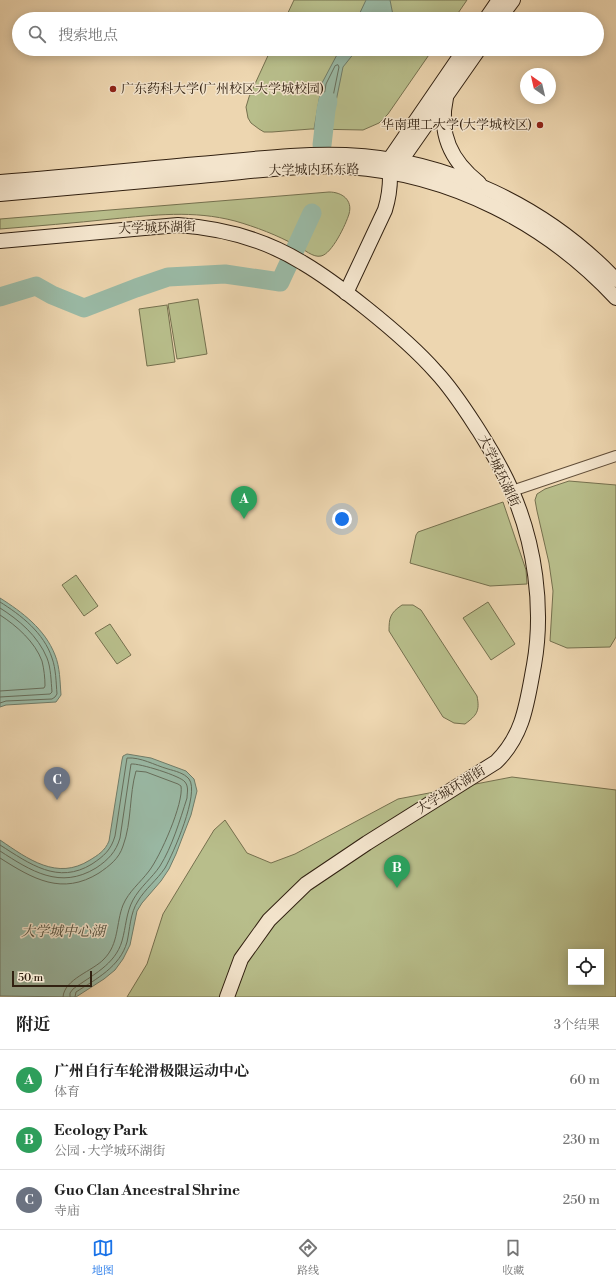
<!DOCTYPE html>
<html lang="zh">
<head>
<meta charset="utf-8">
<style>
  body { margin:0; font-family:"Libre Bodoni","Noto Serif SC",serif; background:#f2f2f2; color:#222 }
  .controls { position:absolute; right:12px; bottom:12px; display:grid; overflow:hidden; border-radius:0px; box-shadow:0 2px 10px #0003 }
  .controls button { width:36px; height:36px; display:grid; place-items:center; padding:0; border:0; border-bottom:1px solid #e0e0e0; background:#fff; color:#222; font:20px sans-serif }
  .compass { position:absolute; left:520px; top:68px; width:36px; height:36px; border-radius:50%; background:#fff; box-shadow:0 2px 10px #0003; rotate:326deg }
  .scale { position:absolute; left:12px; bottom:10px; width:80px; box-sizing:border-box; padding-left:4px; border:2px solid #322111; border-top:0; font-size:11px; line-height:14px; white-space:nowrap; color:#322111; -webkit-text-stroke:3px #f3e4cc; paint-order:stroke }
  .you { position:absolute; left:342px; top:519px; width:14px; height:14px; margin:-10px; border:3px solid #fff; border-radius:50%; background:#1a73e8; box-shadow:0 0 0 6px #1a73e833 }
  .badge { display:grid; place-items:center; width:26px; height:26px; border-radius:50%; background:#1a73e8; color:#fff; font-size:13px; font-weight:700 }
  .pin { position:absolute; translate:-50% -33px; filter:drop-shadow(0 1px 2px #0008) }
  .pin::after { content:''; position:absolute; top:21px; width:14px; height:12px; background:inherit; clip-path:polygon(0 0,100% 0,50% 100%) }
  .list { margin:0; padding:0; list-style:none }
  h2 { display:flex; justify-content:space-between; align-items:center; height:52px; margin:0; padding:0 16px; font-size:17px }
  h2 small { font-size:13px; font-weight:400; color:#767676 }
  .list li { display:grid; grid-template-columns:26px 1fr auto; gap:12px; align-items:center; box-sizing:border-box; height:60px; padding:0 16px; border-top:1px solid #e0e0e0 }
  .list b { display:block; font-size:15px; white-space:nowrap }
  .list p { margin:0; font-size:13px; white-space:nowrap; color:#767676 }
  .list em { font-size:13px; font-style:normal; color:#767676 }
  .icon { flex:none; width:22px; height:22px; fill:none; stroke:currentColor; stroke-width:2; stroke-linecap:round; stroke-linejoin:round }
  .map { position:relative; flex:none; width:616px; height:997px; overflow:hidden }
  .search { position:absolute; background:#fff; box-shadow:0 2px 10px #0003; left:12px; right:12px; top:12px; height:44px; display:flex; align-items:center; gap:10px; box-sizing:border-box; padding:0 14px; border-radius:22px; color:#767676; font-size:15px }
  .sheet { height:232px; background:#fff }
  nav { display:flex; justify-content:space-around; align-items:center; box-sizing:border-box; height:56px; border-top:1px solid #e0e0e0; background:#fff; font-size:11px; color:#767676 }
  nav a { display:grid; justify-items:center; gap:2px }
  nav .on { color:#1a73e8 }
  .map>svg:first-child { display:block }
  .green { fill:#b8be8b; stroke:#75704e; fill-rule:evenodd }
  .water { fill:#9abaa6; stroke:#707d6a }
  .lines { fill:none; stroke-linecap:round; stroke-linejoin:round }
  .shore { stroke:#666e5c; stroke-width:1 }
  .river { stroke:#9abaa6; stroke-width:19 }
  .street-casing { stroke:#614e39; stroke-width:12 }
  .secondary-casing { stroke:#322111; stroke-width:16 }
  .street { stroke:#f3e4cc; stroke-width:10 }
  .secondary { stroke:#f3e4cc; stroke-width:14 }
  .poi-dot { fill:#8f2418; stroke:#f3e4cc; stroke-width:1.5 }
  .labels { text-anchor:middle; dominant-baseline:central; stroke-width:3; stroke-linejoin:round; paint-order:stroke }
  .poi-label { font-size:13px; fill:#322111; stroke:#f3e4cc; text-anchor:start }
  .street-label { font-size:13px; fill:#322111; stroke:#f3e4cc }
  .water-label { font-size:14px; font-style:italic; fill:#514f3e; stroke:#f3e4cc }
</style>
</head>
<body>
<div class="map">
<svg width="616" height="997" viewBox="0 0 616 997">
  <rect width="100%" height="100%" fill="#edd6b0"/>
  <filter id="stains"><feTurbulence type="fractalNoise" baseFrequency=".005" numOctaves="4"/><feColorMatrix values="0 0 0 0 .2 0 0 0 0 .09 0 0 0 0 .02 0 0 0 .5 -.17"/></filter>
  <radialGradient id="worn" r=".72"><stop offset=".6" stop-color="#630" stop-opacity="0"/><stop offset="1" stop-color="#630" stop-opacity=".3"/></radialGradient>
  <g class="green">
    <polygon points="294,0 467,0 454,19 285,19"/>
    <polygon points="271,49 433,49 388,114 379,123 363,130 311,129 272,132 264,132 259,129 251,123 248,118 246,107 249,97"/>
    <path d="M329,192C342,192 353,200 349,214C346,224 332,254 321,256C313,258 304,249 297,246C277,235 256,227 235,221C193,210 154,215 112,219C74,223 37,226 0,229V219Z"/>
    <polygon points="198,299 207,354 177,359 168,304"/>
    <polygon points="167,305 175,362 147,366 139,309"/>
    <polygon points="569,481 616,485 616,637 610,647 567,648 550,641 553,591 549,563 537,511 535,500 537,494 545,489"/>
    <polygon points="503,502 526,570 527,584 490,586 410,563 416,535 418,532"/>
    <polygon points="76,575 98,606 84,616 62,585"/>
    <polygon points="488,602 515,644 491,660 463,618"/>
    <path d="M402,605H413L421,610L477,696C480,711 477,715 465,724L454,723L443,717L389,631C389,618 390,613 402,605Z"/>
    <polygon points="110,624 131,655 117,664 95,633"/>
    <path d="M512,777L616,790V997H127L147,964L163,914L214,830L225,820L247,853L271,863L295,854L398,799ZM571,952H601V982H571Z"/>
  </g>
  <g class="water">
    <polygon points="366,0 390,0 393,15 391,19 357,19"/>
    <polygon points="340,49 360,49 355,52 343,67 331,126 314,129 322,83"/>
    <path d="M0,598C22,612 45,629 55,655C60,667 60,682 61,695L56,702L6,705L0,707Z"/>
    <path d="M127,754L151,758L186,771L194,779L197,791L191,815L176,854L169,869L161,881L142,903L137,911L130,945L123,959L115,970L104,979L76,997L0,996V840C28,859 57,881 90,860C98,855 105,851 109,841L122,760L123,756Z"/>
  </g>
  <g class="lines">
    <g class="shore">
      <polygon points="338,65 339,67 328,121 321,124 320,121 326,84 335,66"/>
      <path d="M0,602C21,615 44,633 52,658C56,669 56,682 57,694L55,697L52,699L6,701L0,703"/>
      <path d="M0,608C19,620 38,636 47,658C51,668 51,681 52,692L50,694L0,697"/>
      <path d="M0,615C17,626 35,642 42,661C44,669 45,678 45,686L44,688L0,691"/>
      <path d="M0,845C30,864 58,885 92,864C104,856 111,850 115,836L127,758C141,757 154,765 168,769C175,771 184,773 189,779C200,793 173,854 165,868C157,880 145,889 138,901C130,913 130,929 127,942C120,967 96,979 76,992L75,997"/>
      <path d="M0,851C31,871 60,890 96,868C108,860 116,852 120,838L131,764C139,763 181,776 185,782C189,787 187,793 187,798C180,820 172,847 160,866C152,878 140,887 133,900C126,913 126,927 122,941C115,965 92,975 73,989L70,993V997"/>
      <path d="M0,858C33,879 62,896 99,873C109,866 119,859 123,846C132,822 129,795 136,771L146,772L178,784L181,786C184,803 160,857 149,871C140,883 129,891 123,905C116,923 119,944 104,959C93,971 64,979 63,997"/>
    </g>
    <g class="river">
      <polyline points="322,145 326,110 328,101"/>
      <polyline points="0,297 36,286 52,295 84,308 136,288 168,277 225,274 280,282 312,213"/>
    </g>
    <g class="street-casing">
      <polyline id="street" points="512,491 616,456"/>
    </g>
    <g class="secondary-casing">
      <g id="secondary">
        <polyline points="486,19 499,0"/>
        <polyline points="499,19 513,0"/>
        <path d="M446,98C438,134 451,161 479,183"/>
        <polyline points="395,168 400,162 479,49"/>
        <path d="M0,182C66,177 133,170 199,164C248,160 297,153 346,155C447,159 547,207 616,280"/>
        <path d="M0,194C67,188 133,182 200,176C249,172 298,164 348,167C451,174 546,223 616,298"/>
        <path d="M0,241L178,225C221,228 266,240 303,263C325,276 346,292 366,308C391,328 415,348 436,372C453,390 466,411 479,431C491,450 502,469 511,489C535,543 544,608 534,665C527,702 524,735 496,762L367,843L306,884L269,920L241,959L227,997"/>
        <path d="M346,293L385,210C390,194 391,176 389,160L465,49"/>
      </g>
    </g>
    <use href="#street" class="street"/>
    <use href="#secondary" class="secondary"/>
  </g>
  <g class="poi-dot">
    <circle cx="113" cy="89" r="4"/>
    <circle cx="540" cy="125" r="4"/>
  </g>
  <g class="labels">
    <g class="poi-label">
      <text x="121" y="89">广东药科大学(广州校区大学城校园)</text>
      <text x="532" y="125" text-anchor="end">华南理工大学(大学城校区)</text>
    </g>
    <g class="street-label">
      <text transform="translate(314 170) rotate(-1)">大学城内环东路</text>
      <text transform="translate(157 228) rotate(-2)">大学城环湖街</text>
      <text transform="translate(499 471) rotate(64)">大学城环湖街</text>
      <text transform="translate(451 790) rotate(-32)">大学城环湖街</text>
    </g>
    <g class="water-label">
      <text x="63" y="932">大学城中心湖</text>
    </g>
  </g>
  <rect width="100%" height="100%" filter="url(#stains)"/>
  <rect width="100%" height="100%" fill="url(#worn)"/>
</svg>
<div class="controls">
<button><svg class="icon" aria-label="locate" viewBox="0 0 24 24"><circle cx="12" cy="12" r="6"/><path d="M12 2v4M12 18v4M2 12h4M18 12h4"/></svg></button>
</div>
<svg class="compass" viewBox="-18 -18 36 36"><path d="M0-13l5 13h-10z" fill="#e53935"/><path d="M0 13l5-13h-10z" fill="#767676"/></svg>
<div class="scale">50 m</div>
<div class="you"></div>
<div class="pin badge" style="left:244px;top:519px;background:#2e9e5b">A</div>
<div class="pin badge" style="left:397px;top:888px;background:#2e9e5b">B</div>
<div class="pin badge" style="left:57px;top:800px;background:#6b7280">C</div>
<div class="search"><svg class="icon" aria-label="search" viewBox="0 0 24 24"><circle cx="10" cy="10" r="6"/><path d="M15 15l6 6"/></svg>搜索地点</div>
</div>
<section class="sheet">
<h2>附近<small>3个结果</small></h2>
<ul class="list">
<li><span class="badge" style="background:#2e9e5b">A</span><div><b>广州自行车轮滑极限运动中心</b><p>体育</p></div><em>60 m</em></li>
<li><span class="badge" style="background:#2e9e5b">B</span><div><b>Ecology Park</b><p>公园 · 大学城环湖街</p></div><em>230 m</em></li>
<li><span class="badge" style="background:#6b7280">C</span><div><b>Guo Clan Ancestral Shrine</b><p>寺庙</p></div><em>250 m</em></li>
</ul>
</section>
<nav>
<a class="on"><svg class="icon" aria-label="map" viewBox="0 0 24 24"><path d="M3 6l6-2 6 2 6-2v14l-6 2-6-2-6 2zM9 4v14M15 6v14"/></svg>地图</a>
<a><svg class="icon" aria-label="directions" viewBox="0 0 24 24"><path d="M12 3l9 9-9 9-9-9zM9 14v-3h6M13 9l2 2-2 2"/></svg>路线</a>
<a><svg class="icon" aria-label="saved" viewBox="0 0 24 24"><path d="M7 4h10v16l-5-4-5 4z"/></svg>收藏</a>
</nav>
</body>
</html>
